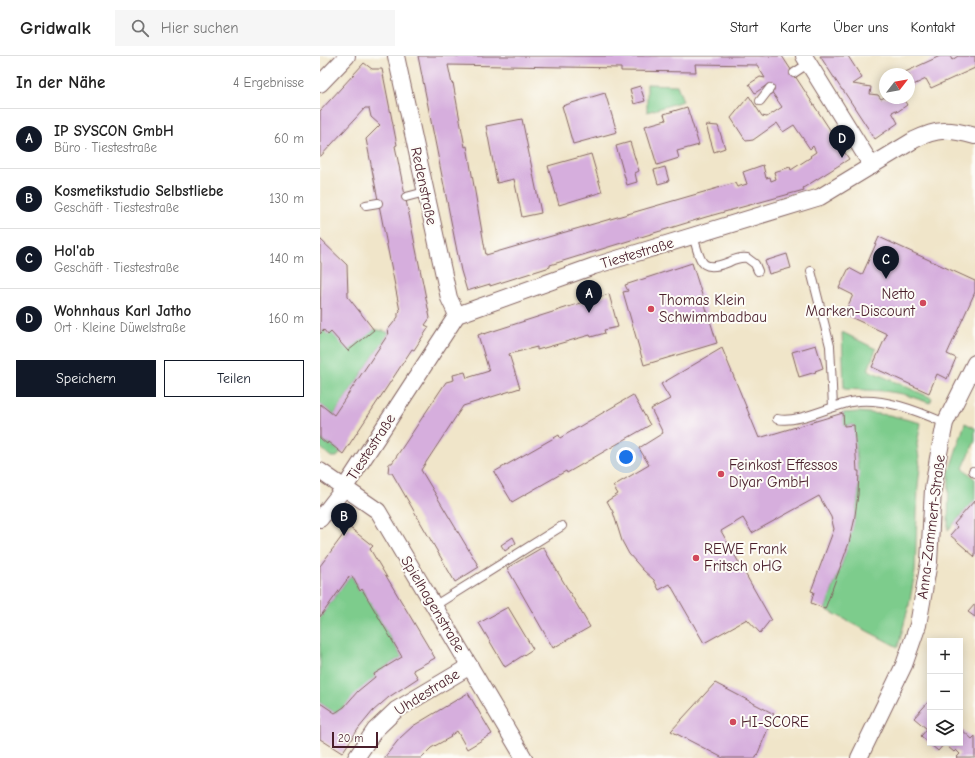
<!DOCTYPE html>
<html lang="de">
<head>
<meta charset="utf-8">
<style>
  body { margin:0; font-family:"Comic Neue",sans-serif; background:#f6f6f6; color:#222 }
  .controls { position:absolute; right:12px; bottom:12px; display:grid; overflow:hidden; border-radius:0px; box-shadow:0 2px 10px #0003 }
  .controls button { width:36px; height:36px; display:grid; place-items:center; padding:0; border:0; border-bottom:1px solid #e0e0e0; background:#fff; color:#222; font:20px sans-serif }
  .compass { position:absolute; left:559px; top:12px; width:36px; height:36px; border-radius:50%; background:#fff; box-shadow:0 2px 10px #0003; rotate:59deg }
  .scale { position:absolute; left:12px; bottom:10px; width:46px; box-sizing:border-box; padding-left:4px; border:2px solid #4a1f2b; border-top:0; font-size:11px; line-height:14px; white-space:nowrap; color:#4a1f2b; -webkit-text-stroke:3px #fdfcf7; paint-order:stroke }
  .you { position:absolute; left:306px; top:401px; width:14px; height:14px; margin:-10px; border:3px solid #fff; border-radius:50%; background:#1a73e8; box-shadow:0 0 0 6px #1a73e833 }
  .badge { display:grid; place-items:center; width:26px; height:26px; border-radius:50%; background:#111827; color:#fff; font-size:13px; font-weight:700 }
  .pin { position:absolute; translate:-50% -33px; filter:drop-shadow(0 1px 2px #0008) }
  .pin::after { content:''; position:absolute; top:21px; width:14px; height:12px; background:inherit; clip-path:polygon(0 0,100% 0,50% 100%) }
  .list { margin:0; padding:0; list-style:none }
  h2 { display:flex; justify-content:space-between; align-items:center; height:52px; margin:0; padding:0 16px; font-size:17px }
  h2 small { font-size:13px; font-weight:400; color:#767676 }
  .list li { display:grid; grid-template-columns:26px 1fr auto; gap:12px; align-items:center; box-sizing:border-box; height:60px; padding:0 16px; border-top:1px solid #e0e0e0 }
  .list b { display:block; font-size:15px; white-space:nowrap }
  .list p { margin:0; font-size:13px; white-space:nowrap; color:#767676 }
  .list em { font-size:13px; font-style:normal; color:#767676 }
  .actions { display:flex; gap:8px; padding:12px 16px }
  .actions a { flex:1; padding:9px 0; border:1px solid #111827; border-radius:0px; text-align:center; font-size:14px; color:#111827 }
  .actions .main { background:#111827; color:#fff }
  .icon { flex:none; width:22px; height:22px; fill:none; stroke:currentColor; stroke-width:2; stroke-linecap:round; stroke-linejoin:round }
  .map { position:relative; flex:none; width:655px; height:702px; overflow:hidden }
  header { display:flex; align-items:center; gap:24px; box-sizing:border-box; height:56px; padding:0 20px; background:#fff; border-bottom:1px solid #e0e0e0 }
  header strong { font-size:19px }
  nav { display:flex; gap:22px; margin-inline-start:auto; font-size:14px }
  .search { width:280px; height:36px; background:#f6f6f6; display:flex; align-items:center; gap:10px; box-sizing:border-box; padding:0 14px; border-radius:0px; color:#767676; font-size:15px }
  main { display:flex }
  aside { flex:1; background:#fff }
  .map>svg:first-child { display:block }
  .green { fill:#7dcc8c; stroke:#64765c }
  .building { fill:#d6aedd; fill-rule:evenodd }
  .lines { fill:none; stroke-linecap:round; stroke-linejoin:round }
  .lane-casing { stroke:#846462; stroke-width:10 }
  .street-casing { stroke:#846462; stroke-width:18 }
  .lane { stroke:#fff; stroke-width:8 }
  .street { stroke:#fff; stroke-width:16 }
  .poi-dot { fill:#d1495b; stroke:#fdfcf7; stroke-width:1.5 }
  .labels { text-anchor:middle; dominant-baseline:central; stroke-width:4; stroke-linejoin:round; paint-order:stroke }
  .street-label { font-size:15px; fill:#4a1f2b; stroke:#fdfcf7 }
  .poi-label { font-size:15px; fill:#4a1f2b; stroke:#fdfcf7; text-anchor:start }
</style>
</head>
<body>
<header>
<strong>Gridwalk</strong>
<div class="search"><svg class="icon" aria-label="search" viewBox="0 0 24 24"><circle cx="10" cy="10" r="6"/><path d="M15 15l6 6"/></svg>Hier suchen</div>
<nav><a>Start</a><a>Karte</a><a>Über uns</a><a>Kontakt</a></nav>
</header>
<main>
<aside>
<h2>In der Nähe<small>4 Ergebnisse</small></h2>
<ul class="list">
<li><span class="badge">A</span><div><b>IP SYSCON GmbH</b><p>Büro · Tiestestraße</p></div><em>60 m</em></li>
<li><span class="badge">B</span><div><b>Kosmetikstudio Selbstliebe</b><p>Geschäft · Tiestestraße</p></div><em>130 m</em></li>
<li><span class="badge">C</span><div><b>Hol'ab</b><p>Geschäft · Tiestestraße</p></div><em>140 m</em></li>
<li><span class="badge">D</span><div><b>Wohnhaus Karl Jatho</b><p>Ort · Kleine Düwelstraße</p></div><em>160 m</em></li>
</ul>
<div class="actions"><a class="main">Speichern</a><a>Teilen</a></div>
</aside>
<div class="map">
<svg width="655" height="702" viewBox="0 0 655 702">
  <rect width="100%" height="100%" fill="#fdfcf7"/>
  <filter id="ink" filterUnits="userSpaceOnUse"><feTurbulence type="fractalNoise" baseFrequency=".025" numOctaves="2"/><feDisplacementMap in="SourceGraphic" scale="8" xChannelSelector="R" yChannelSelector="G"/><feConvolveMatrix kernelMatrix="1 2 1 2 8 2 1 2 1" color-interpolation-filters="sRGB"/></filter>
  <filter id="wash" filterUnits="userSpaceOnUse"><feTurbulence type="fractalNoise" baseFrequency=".012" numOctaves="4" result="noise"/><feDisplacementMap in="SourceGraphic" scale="16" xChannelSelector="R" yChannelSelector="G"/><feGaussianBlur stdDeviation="0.9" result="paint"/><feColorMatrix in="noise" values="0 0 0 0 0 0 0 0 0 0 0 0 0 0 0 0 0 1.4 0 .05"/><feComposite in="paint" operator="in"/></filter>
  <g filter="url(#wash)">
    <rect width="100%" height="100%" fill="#f0e5c9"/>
    <g class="green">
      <polygon points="327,28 357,29 363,45 327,56"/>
      <path d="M4,274L8,279L11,276C26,275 57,270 69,277L14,359L0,348V278Z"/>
      <polygon points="522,276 556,293 548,314 612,342 610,347 583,338 564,335 524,333"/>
      <path d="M538,356L569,359L601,367L597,388L600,411L598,430L595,516L589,549L578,591L505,553C519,516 534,479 538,440C540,417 535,392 533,369L524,370L523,357Z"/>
      <polygon points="645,367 655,372 655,385 643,412 655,423 655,444 628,474 629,416"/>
      <polygon points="0,382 6,387 8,386 21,396 17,401 11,401 0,391"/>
      <path d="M32,520L39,535L42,533L82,601L54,618L55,621C42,633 30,647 15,657L0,647V561L29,521Z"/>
    </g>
    <g id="blocks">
      <g class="building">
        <path d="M98,0H462L529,103L483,132L484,134L386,161L230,209V211L170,230V228L147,235L141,215ZM375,8L437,9L445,22L440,21L429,28L435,37L447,29L462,51L447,61L442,60L429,40L411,62L426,85L433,84L457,67L463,76L474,69L490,93L493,90L496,96L490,100L491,101L471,114L470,111L454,116L456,123L451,125L450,121L446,122L443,109L423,116L427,128L417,131L415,127L166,199L147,90L145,91L133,27L132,28L128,9L301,12V15L376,16Z"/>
        <polygon points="500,0 528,0 542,22 533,28 551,31 550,38 558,39 561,43 565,41 565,42 583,42 587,49 577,56 576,54 572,56 578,67 555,83 523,34 522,34"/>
        <polygon points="620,0 630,0 632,4 638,0 655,0 655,12 611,32 606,23 589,31 589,18 581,18"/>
        <polygon points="44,7 52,13 62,13 77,89 75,90 110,262 105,269 109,271 94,294 92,293 23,398 8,386 7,388 0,382 0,348 14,359 69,277 67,275 78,261 78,257 80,255 46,83 60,69 51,61 49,52 45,52 0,101 0,55"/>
        <polygon points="320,30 325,45 314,48 310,33"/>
        <polygon points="285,37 297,76 253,88 242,50"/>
        <polygon points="367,51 379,89 357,95 359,102 337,109 325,70 346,64 344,58"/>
        <polygon points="202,63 221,157 202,161 194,123 177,127 166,70"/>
        <polygon points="386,69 398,70 405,92 394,96"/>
        <polygon points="310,86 319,115 315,117 317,126 307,129 296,90"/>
        <polygon points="271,98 282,136 239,149 228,110"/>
        <polygon points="345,111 349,125 338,128 334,114"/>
        <polygon points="559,181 655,225 655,236 627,298 636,302 627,323 617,318 609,337 552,311 567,278 524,258 533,239 519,232 529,212 542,219"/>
        <polygon points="0,183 27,209 28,241 54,274 28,295 11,276 8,279 4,274 0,278 1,207 0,205"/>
        <polygon points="467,198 471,212 449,218 445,205"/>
        <polygon points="372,207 397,287 324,309 303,236 308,235 305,229"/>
        <polygon points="289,238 298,271 284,274 285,277 271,281 270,279 217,294 217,291 189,298 200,332 143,350 101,414 159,511 135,526 72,417 68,417 69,407 72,407 126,326 134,324 133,319 145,316 147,322 169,315 158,279 163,277 164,278"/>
        <polygon points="496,289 503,312 495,315 496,316 479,321 472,296"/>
        <polygon points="402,292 439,382 523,357 524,370 534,369 537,415 539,415 538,439 534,466 529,487 505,553 491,547 494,536 491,535 514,473 511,461 499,440 432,477 423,462 401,475 451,563 440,577 427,563 384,587 350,528 339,534 334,524 323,514 309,498 302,485 293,456 287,445 298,438 293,430 329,409 319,392 343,377 331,353 350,343 341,328"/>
        <polygon points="313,339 330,369 247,417 246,415 192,446 174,416 239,379 240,382"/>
        <polygon points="655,444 655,501 630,479 637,471 634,468"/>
        <polygon points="29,471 53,490 50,493 115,602 93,614 98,622 69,641 53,655 39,672 22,697 0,683 0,647 15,657 24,651 38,635 55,621 54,618 82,601 42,533 40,535 32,520 29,521 0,561 0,510"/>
        <polygon points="193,481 196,487 185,495 181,489"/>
        <polygon points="223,491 270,571 233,592 187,512"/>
        <polygon points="655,548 655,561 648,556"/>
        <polygon points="188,551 213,593 185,611 159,567"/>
        <polygon points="395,627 454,658 436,702 403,702 351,675"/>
        <polygon points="148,637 172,678 147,693 137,675 130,680 131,681 111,692 101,702 64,702 80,682 93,670"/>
        <polygon points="610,644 610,687 625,687 618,695 601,680 607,673 594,662"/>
        <polygon points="640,672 652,683 655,680 655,702 636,702 640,698 636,694 634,696 628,691 629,689 627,687 640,687"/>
      </g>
    </g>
  </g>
  <g filter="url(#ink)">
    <use href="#blocks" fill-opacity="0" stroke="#846462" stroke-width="1"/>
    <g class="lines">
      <g class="lane-casing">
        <g id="lane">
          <polyline points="474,17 489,7"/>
          <polyline points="440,45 450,32"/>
          <polyline points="86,141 105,136"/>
          <polyline points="46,149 58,147"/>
          <path d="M373,180C381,204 379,218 409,206C415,203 420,201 427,202L435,208L438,215"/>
          <polyline points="491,215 510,290 513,351"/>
          <path d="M457,363C477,368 511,350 531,346C561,340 598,355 625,367"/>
          <polyline points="653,415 655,417"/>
          <polyline points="114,550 242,470"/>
        </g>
      </g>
      <g class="street-casing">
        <g id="street">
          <polyline points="76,0 129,242 137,259"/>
          <polyline points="484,0 552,110"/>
          <polyline points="0,28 27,0"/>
          <polyline points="0,415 58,455 204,702"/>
          <path d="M0,463L25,431L137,259L274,210L500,141L594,84C618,72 629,73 655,80"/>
          <polyline points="36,702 55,674 76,654 150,610"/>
          <polyline points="539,702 584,609 598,569 609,506 613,433 618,402 625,367 655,307"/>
        </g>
      </g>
      <use href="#lane" class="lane"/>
      <use href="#street" class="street"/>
    </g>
  </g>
  <g class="poi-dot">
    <circle cx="603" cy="247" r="4"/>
    <circle cx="331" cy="253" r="4"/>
    <circle cx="401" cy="418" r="4"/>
    <circle cx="376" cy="502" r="4"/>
    <circle cx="413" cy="666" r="4"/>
  </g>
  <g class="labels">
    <g class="street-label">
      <text transform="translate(104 130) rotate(78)">Redenstraße</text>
      <text transform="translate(317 197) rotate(-17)">Tiestestraße</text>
      <text transform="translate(51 391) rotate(-57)">Tiestestraße</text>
      <text transform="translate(611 471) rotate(-83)">Anna-Zammert-Straße</text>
      <text transform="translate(113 548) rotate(59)">Spielhagenstraße</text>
      <text transform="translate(107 636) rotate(-32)">Uhdestraße</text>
    </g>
    <g class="poi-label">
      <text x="595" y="238" text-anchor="end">Netto<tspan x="595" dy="17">Marken-Discount</tspan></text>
      <text x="339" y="244">Thomas Klein<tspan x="339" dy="17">Schwimmbadbau</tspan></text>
      <text x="409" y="409">Feinkost Effessos<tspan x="409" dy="17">Diyar GmbH</tspan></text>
      <text x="384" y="493">REWE Frank<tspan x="384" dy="17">Fritsch oHG</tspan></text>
      <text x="421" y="666">HI-SCORE</text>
    </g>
  </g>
</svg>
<div class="controls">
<button>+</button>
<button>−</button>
<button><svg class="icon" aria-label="layers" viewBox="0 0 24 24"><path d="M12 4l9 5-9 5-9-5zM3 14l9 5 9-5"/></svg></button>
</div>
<svg class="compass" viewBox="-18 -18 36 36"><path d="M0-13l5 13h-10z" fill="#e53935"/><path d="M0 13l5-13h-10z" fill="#767676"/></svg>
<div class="scale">20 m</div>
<div class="you"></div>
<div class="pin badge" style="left:269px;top:257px">A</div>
<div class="pin badge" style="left:24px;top:480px">B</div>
<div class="pin badge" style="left:566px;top:223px">C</div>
<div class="pin badge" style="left:522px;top:102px">D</div>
</div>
</main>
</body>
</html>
